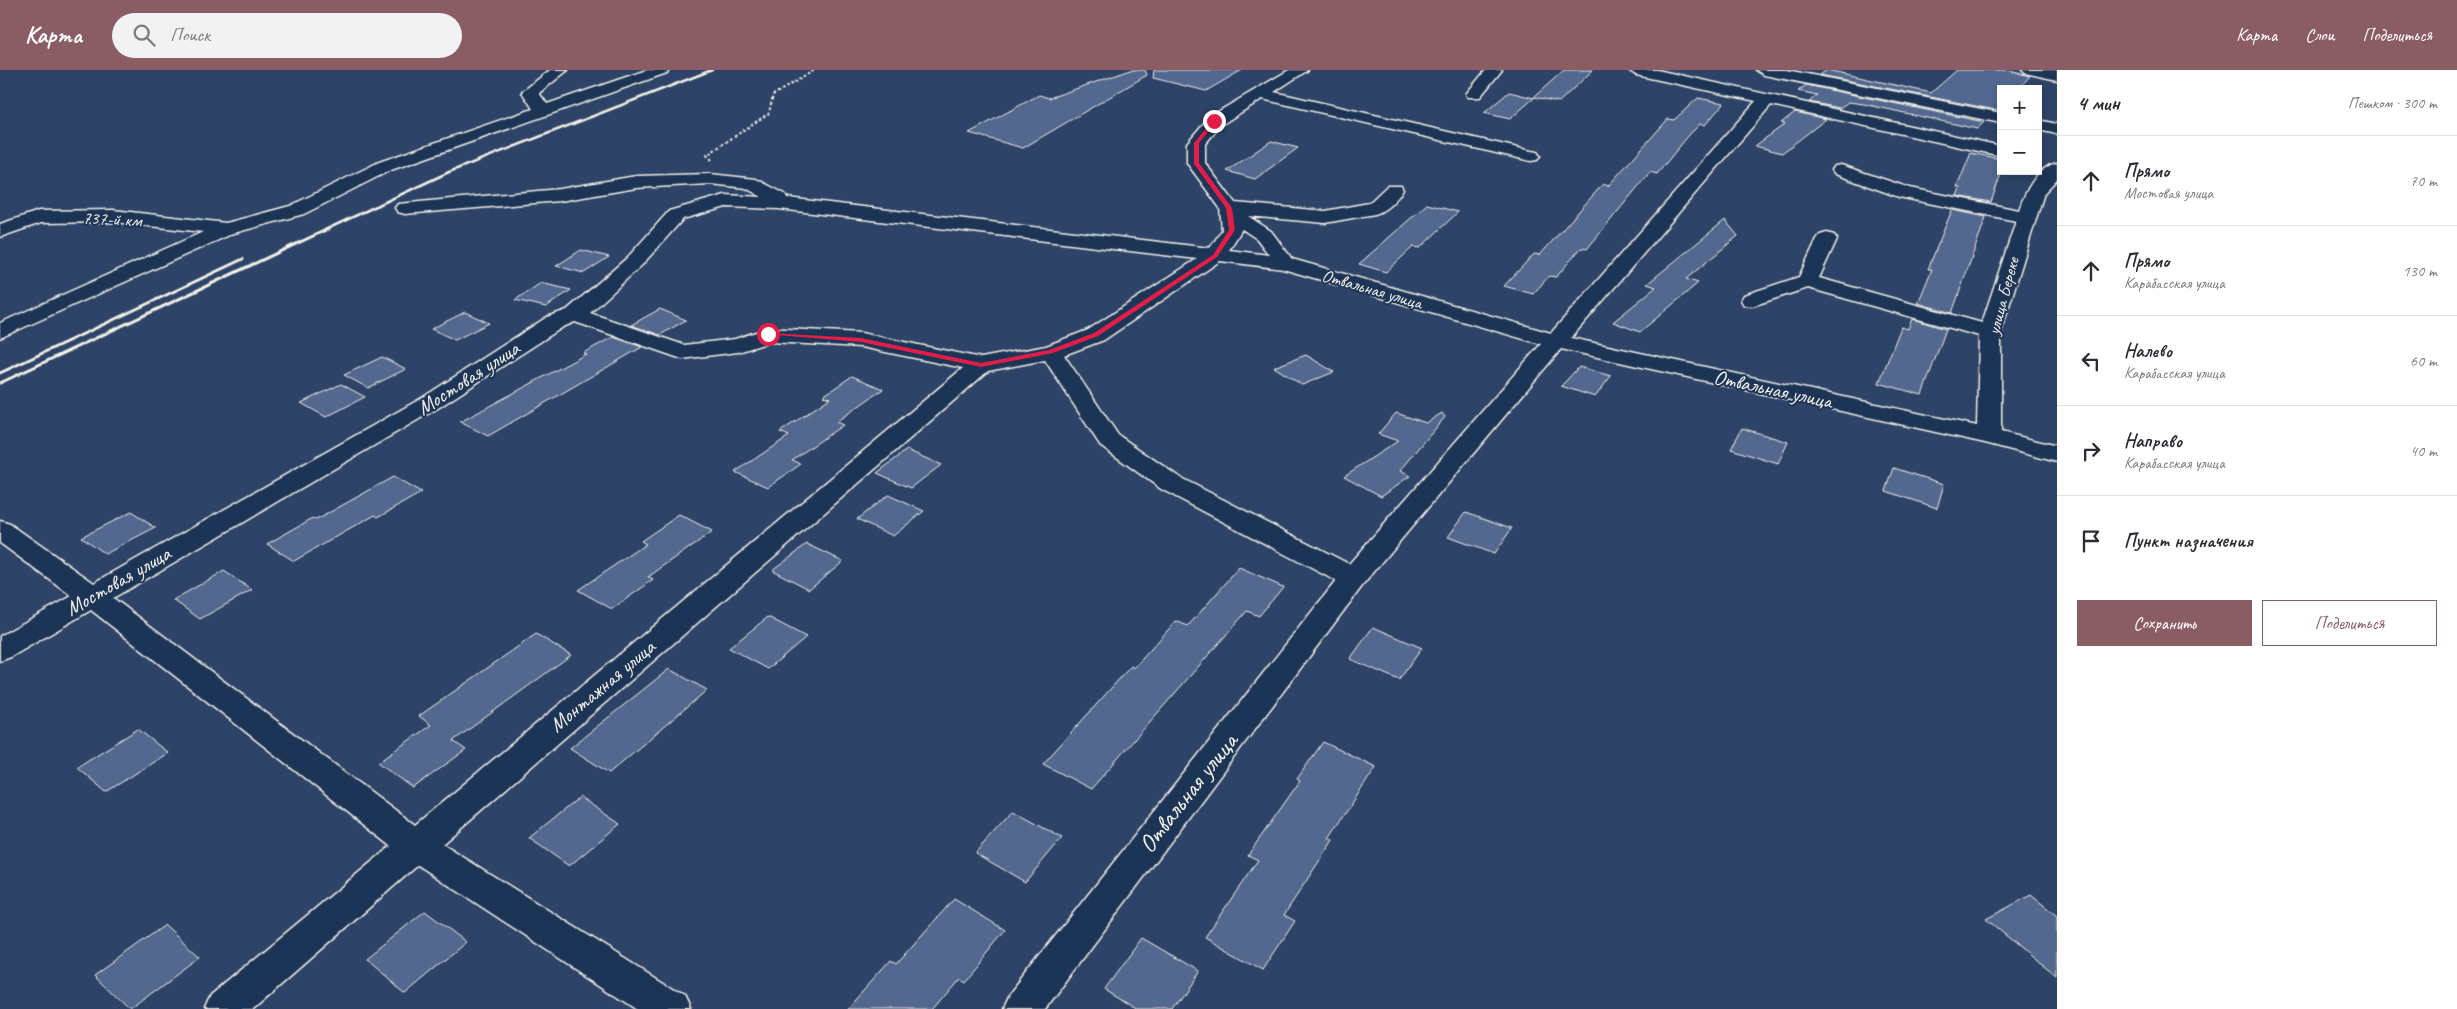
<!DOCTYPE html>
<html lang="ru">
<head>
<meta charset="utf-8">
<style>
  body { margin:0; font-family:Caveat,sans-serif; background:#f2f2f3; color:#2b2b33 }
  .controls { position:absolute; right:15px; top:15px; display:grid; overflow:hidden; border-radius:0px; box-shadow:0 2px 8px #0003 }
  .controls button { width:45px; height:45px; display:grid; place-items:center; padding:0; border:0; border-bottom:1px solid #e1e1e2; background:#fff; color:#2b2b33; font:25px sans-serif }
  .stop { position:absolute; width:15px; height:15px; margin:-11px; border:4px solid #e11d48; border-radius:50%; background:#fff }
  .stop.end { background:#e11d48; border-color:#fff; box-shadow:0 1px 5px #0008 }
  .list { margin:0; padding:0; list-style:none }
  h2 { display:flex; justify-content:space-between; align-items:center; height:65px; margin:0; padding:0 20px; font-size:21px }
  h2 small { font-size:16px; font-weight:400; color:#7c7c81 }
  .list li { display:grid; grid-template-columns:32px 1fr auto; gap:15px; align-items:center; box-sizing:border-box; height:90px; padding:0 20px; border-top:1px solid #e1e1e2 }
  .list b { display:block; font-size:19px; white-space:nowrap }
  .list p { margin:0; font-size:16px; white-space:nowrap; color:#7c7c81 }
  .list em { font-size:16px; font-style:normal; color:#7c7c81 }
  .actions { display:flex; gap:10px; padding:15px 20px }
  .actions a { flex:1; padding:11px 0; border:1px solid #8a5d65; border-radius:0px; text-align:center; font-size:18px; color:#8a5d65 }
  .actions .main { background:#8a5d65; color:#fff }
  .icon { flex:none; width:28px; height:28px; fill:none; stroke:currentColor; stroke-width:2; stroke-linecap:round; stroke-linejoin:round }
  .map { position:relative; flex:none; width:2057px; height:939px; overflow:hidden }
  header { display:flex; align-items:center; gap:30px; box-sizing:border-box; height:70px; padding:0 25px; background:#8a5d65; color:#fff }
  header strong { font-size:24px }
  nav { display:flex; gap:28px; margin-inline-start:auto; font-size:18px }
  .search { width:350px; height:45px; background:#f2f2f3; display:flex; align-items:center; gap:12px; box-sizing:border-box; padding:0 18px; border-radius:28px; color:#7c7c81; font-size:19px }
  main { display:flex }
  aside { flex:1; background:#fff }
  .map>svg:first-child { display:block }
  .building { fill:#52688f; stroke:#f4f1e8 }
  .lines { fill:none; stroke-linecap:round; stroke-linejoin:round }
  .minor-casing { stroke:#f4f1e8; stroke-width:3 }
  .path { stroke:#f4f1e8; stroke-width:2; stroke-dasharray:2.5 2.5; stroke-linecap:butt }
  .minor { fill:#1d3557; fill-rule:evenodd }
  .rail-far1 { stroke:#f4f1e8; stroke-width:2.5 }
  .rail { stroke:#f4f1e8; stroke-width:3 }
  .route { fill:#e11d48 }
  .labels { text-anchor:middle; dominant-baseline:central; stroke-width:4; stroke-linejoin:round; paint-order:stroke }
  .far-street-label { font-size:18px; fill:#f4f1e8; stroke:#1d3557 }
  .street-label { font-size:21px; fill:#f4f1e8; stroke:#1d3557 }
  .near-street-label { font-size:25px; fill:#f4f1e8; stroke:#1d3557 }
</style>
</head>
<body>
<header>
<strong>Карта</strong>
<div class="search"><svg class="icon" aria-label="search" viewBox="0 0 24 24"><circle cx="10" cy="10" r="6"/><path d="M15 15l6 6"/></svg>Поиск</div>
<nav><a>Карта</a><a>Слои</a><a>Поделиться</a></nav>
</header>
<main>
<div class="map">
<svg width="2057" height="939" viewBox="0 0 2057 939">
  <rect width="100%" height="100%" fill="#2d4468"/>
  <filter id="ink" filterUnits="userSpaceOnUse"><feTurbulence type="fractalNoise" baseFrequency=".02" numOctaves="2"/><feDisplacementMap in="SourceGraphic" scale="10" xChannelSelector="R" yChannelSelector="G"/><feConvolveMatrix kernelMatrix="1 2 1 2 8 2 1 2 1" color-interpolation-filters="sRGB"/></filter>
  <g filter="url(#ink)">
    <g class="building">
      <polygon points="1131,0 1145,0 1147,5 1023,78 969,63 1039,25 1049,28"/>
      <polygon points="1154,0 1242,0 1206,21 1153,8"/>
      <polygon points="1564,0 1593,0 1559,32 1534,27"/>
      <polygon points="1827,0 1931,23 1957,0 2005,0 2030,6 2018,19 2001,19 2001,35 1996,40 1820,5"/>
      <polygon points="1806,15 1984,52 1977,59 1864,34 1848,32 1840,38 1809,32 1817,25 1798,21"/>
      <polygon points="1509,22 1534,28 1510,49 1484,43"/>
      <polygon points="1698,28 1724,33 1705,55 1700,54 1689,65 1657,104 1650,102 1587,179 1581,178 1556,207 1549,206 1533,224 1504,216 1534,184 1540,185 1603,114 1608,116 1668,49 1674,50"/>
      <polygon points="1795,42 1826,49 1782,83 1755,76 1785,54 1781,53"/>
      <polygon points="1271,71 1298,78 1255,109 1227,101"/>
      <polygon points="1971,83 2001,89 2002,101 1991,132 1957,126 1960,118 1957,117"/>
      <polygon points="1427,134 1458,142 1420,178 1413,177 1386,202 1359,194"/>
      <polygon points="1952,140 1986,147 1952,243 1918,233 1932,199 1928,199"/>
      <polygon points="1725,150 1738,166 1686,209 1698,213 1640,262 1613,252 1656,217 1647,214"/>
      <polygon points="581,180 609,187 584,203 556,196"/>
      <polygon points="541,213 571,220 546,237 515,230"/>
      <polygon points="660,239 686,250 660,265 631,255"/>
      <polygon points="465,242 489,253 455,270 431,259"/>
      <polygon points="1912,249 1946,259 1922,325 1879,313 1901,257 1908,259"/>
      <polygon points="613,267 642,277 488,366 460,352 586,284 583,283"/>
      <polygon points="1306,285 1334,302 1302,315 1274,297"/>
      <polygon points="382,287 406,299 368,318 344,305"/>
      <polygon points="1579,297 1611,306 1595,327 1561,316"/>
      <polygon points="852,306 883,319 836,352 843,355 792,390 801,394 768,417 735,402 789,366 780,362 830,328 823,326"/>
      <polygon points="341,314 365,327 326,347 301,333"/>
      <polygon points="1396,343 1426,353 1442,343 1445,347 1400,401 1410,406 1381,426 1344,406 1398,371 1378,364"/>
      <polygon points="1742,358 1788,372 1778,394 1731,379"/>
      <polygon points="907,380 941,395 911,418 877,403"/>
      <polygon points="1894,398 1944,414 1937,438 1886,421"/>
      <polygon points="393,407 421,423 378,447 375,445 294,491 267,474 313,448 316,450"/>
      <polygon points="888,425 924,441 893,466 857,449"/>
      <polygon points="131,442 156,458 105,484 81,467"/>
      <polygon points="1466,442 1512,458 1494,484 1448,467"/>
      <polygon points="679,445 712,462 648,507 653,510 612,539 578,520 646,474 641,471"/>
      <polygon points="807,474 843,491 809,519 772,500"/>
      <polygon points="1239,498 1283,517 1259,546 1247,541 1091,719 1043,694 1131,596 1134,598 1176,551 1188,556"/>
      <polygon points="224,501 252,520 200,549 173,530"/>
      <polygon points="768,547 806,567 768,599 729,578"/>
      <polygon points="1373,557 1422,578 1399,610 1350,589"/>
      <polygon points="536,564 571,585 453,671 466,680 413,718 378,692 431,655 419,646"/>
      <polygon points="669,599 707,620 609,703 570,678"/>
      <polygon points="138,659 168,683 106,722 77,697"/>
      <polygon points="1323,672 1376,697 1329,768 1333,770 1284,845 1295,851 1263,900 1205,867 1258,790 1248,785 1300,711 1297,709"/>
      <polygon points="580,727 620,754 569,796 529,768"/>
      <polygon points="1013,741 1062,768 1025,812 975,783"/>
      <polygon points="2031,825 2057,846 2057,908 1986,849"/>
      <polygon points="954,829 1005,860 964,910 959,907 932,939 848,939 891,891 896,894"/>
      <polygon points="425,841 466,872 405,923 365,889"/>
      <polygon points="165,855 200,887 130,939 95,905"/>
      <polygon points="1141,868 1198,901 1172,939 1137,939 1104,919"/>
    </g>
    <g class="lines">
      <g class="minor-casing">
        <g id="minor">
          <polygon points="550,0 568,0 539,23 547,34 647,0 670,0 667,3 391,100 304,144 234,163 0,268 0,253 203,162 113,152 41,153 0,167 0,154 39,141 113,140 226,153 290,136 379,92 533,39 522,22"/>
          <path d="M1289,0H1308L1274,22L1531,81L1537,82L1540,86L1537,90L1531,91L1262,29L1221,55L1205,74V93L1235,133L1325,141L1369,133L1387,116H1401L1403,120C1397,129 1386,141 1375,144L1325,153L1248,146L1271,161L1292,189L1551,263L1756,31L1636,5L1628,0H1657L2001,76V86L1771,35L1571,268L1977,356L1979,266L1808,218L1752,236L1744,235L1741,230L1744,225L1799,207L1817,169L1820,165L1827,163L1834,165L1837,169L1819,208L1982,253L2016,151L1899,127L1835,104L1832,100L1835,96L1841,95L1910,118L2019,140C2025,122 2037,97 2057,93V109L2044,123L2001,262V362L2057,376V392L1985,373L1561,279L1363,515L1045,939H1002L1008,926L1336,511L1161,419L1100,375L1045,290L988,301L442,774L685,926L691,939H638L418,795L253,939H204L210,926L391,776L91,540L11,587L0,591V566L72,526L0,473V451L10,454L94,513L422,328L547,247L567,240L628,187L669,141L725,125L762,127L746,118L710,114L636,118L560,131L405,144L398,142L395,138L398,134L560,119L636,106L710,104L756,109L785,124L787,128L1210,178L1222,160L1220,138L1187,93V73L1209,47ZM726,137L779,139L1197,189L1088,260L1046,276L981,288L861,263L768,258L735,269L684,275L590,243L642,195L683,149ZM1242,159L1257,169L1269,185L1229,180ZM1220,191L1283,199L1541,274L1349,494L1179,407L1118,365L1064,285L1104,270ZM575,252L682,289L738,282L770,272L861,277L963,298L415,755L113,528L438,338L563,257Z"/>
          <polygon points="1486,0 1502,0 1480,27 1468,27 1466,24"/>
          <polygon points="1756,0 1787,0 2001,43 2001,53 1764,5"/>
          <polygon points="2022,0 2057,0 2057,10 2025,3"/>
          <polygon points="2038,50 2057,54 2057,64 2038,60"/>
        </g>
      </g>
      <polyline class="path" points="712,90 707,85 769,43 773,25 815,0"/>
      <use href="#minor" class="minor"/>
      <polyline class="rail-far1" points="325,160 449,102 712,0"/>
      <g class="rail">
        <polyline points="0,303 243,189"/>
        <polyline points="0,313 328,159"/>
      </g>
    </g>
  </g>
  <polygon class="route" points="1213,50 1217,51 1199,73 1199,93 1232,138 1235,160 1217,187 1098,266 1053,283 981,297 861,272 765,264 768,263 861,268 981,293 1049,280 1094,263 1213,185 1229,160 1226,138 1194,94 1194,73"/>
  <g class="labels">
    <g class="far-street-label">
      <text transform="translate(112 149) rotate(3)">737-й км</text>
      <text transform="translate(1372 219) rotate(16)">Отвальная улица</text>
      <text transform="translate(2003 226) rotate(-75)">улица Береке</text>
    </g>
    <g class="street-label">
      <text transform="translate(468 308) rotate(-33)">Мостовая улица</text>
      <text transform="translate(1773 319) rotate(12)">Отвальная улица</text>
      <text transform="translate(118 511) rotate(-30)">Мостовая улица</text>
      <text transform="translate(602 616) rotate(-40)">Монтажная улица</text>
    </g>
    <g class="near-street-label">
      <text transform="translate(1188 723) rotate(-52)">Отвальная улица</text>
    </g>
  </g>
</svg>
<div class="controls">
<button>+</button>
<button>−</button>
</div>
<div class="stop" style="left:768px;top:264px"></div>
<div class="stop end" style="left:1214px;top:51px"></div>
</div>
<aside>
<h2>4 мин<small>Пешком · 300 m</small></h2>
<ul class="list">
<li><svg class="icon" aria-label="ahead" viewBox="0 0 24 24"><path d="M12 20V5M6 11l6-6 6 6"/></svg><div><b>Прямо</b><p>Мостовая улица</p></div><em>70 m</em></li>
<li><svg class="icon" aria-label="ahead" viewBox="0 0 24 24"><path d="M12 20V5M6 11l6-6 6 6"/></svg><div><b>Прямо</b><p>Карабасская улица</p></div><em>130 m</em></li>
<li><svg class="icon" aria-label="left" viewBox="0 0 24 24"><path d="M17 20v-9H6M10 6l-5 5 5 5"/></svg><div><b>Налево</b><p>Карабасская улица</p></div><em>60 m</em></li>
<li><svg class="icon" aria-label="right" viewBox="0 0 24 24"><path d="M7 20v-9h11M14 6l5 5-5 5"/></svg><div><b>Направо</b><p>Карабасская улица</p></div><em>40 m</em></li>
<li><svg class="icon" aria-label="arrive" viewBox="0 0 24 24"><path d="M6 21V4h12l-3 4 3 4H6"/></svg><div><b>Пункт назначения</b></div></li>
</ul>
<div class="actions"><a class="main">Сохранить</a><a>Поделиться</a></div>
</aside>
</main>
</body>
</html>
